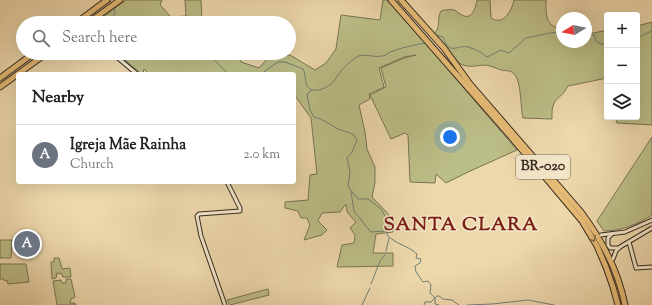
<!DOCTYPE html>
<html lang="en">
<head>
<meta charset="utf-8">
<style>
  body { margin:0; font-family:"Sorts Mill Goudy",serif; background:#f6f6f6; color:#222 }
  .controls { position:absolute; right:12px; top:12px; display:grid; overflow:hidden; border-radius:4px; box-shadow:0 4px 16px #0002 }
  .controls button { width:36px; height:36px; display:grid; place-items:center; padding:0; border:0; border-bottom:1px solid #e0e0e0; background:#fff; color:#222; font:20px sans-serif }
  .compass { position:absolute; left:556px; top:12px; width:36px; height:36px; border-radius:50%; background:#fff; box-shadow:0 4px 16px #0002; rotate:260deg }
  .you { position:absolute; left:450px; top:137px; width:14px; height:14px; margin:-10px; border:3px solid #fff; border-radius:50%; background:#1a73e8; box-shadow:0 0 0 6px #1a73e833 }
  .badge { display:grid; place-items:center; width:26px; height:26px; border-radius:50%; background:#8f2418; color:#fff; font-size:13px; font-weight:700 }
  .pin { position:absolute; translate:-50% -50%; border:2px solid #fff; box-shadow:0 1px 4px #0006 }
  .list { margin:0; padding:0; list-style:none }
  h2 { display:flex; justify-content:space-between; align-items:center; height:52px; margin:0; padding:0 16px; font-size:17px }
  h2 small { font-size:13px; font-weight:400; color:#767676 }
  .list li { display:grid; grid-template-columns:26px 1fr auto; gap:12px; align-items:center; box-sizing:border-box; height:60px; padding:0 16px; border-top:1px solid #e0e0e0 }
  .list b { display:block; font-size:15px; white-space:nowrap }
  .list p { margin:0; font-size:13px; white-space:nowrap; color:#767676 }
  .list em { font-size:13px; font-style:normal; color:#767676 }
  .icon { flex:none; width:22px; height:22px; fill:none; stroke:currentColor; stroke-width:2; stroke-linecap:round; stroke-linejoin:round }
  .map { position:relative; flex:none; width:652px; height:305px; overflow:hidden }
  .search { position:absolute; background:#fff; box-shadow:0 4px 16px #0002; left:16px; top:16px; width:280px; height:44px; display:flex; align-items:center; gap:10px; box-sizing:border-box; padding:0 14px; border-radius:22px; color:#767676; font-size:15px }
  .panel { position:absolute; background:#fff; box-shadow:0 4px 16px #0002; left:16px; top:72px; width:280px; height:112px; border-radius:4px }
  .map>svg:first-child { display:block }
  .green { fill:#bcbe87; stroke:#787455 }
  .lines { fill:none; stroke-linecap:round; stroke-linejoin:round }
  .stream { stroke:#718073; stroke-width:1 }
  .secondary-casing { stroke:#352a23; stroke-width:5 }
  .highway-casing { stroke:#352a23; stroke-width:7 }
  .secondary { stroke:#f3e6c9; stroke-width:3 }
  .highway { stroke:#e6bc76; stroke-width:5 }
  .oneway { stroke:#856c48 }
  .labels { text-anchor:middle; dominant-baseline:central; stroke-width:3; stroke-linejoin:round; paint-order:stroke }
  .shield { fill:#f3e6c9; stroke:#6e6255; stroke-width:1 }
  .shield-label { font-size:14px; font-weight:bold; fill:#352a23 }
  .district-label { font-size:19px; font-weight:bold; letter-spacing:1px; fill:#7a1f14; stroke:#f3e6c9 }
</style>
</head>
<body>
<div class="map">
<svg width="652" height="305" viewBox="0 0 652 305">
  <rect width="100%" height="100%" fill="#edd8ac"/>
  <filter id="stains"><feTurbulence type="fractalNoise" baseFrequency=".005" numOctaves="4"/><feColorMatrix values="0 0 0 0 .2 0 0 0 0 .09 0 0 0 0 .02 0 0 0 .5 -.17"/></filter>
  <radialGradient id="worn" r=".72"><stop offset=".6" stop-color="#630" stop-opacity="0"/><stop offset="1" stop-color="#630" stop-opacity=".3"/></radialGradient>
  <g class="green">
    <polygon points="126,0 162,0 160,5 171,17 186,16 185,0 201,0 202,23 95,23"/>
    <polygon points="383,0 387,0 433,52 517,150 468,172 446,183 436,174 435,183 410,182 408,135 405,133 391,139 370,95 386,87 381,68 404,58 416,55 404,57 379,68 384,87 369,94 370,99 359,105 365,132 367,149 375,167 375,182 372,197 394,220 393,232 376,234 373,253 393,253 393,266 337,267 342,245 354,243 355,235 350,228 356,222 347,212 346,204 340,212 322,213 318,221 327,230 322,235 304,240 310,225 307,218 301,218 298,211 285,208 285,202 308,200 310,175 317,174 311,118 296,97 294,98 294,74 149,74 144,69 143,74 141,74 117,53 240,53 241,62 259,68 269,57 290,55 315,70 326,63 336,49 341,15 380,20"/>
    <path d="M477,0H490L491,18C504,26 512,10 514,0H546C546,15 545,26 562,29V42H586V33H594L607,30V78L568,86C560,102 551,95 552,119H551L523,118C520,107 522,80 513,73C510,70 505,71 501,70C495,68 490,65 483,65C474,66 467,68 459,63L434,34C442,25 436,20 441,11C445,10 449,9 454,10C457,11 459,14 462,15C472,21 476,7 477,0Z"/>
    <polygon points="652,22 652,125 617,123 615,117 637,117 637,26"/>
    <path d="M652,137V215C638,224 621,231 604,231L597,221Z"/>
    <polygon points="0,240 12,240 11,258 0,258"/>
    <polygon points="54,258 59,258 62,269 70,268 71,277 63,277 62,274 57,273 56,278 52,279 51,262 54,262"/>
    <polygon points="0,264 26,264 29,282 8,284 7,280 5,281 3,279 0,279"/>
    <polygon points="66,279 71,279 75,297 71,299 70,303 75,303 76,305 57,305 53,281 61,280 62,283 66,283"/>
    <polygon points="268,289 269,295 230,305 227,300"/>
  </g>
  <g class="lines">
    <g class="stream">
      <polyline points="110,0 112,4"/>
      <polyline points="111,23 115,12 114,6"/>
      <path d="M436,35L443,37C450,57 458,44 468,47C475,49 481,52 487,57L501,50L509,53L526,38L550,33L562,32"/>
      <polyline points="586,35 594,35 596,41 601,44 607,44"/>
      <polyline points="637,38 652,31"/>
      <polyline points="208,53 228,74"/>
      <path d="M263,74L265,71L278,62H285L303,69C307,75 303,87 312,90C315,91 319,90 322,89C333,85 334,80 341,71C345,66 350,62 355,58C362,52 373,58 382,56C385,56 387,54 390,52C400,48 414,45 425,43"/>
      <path d="M312,90L307,94L310,110L314,117L321,119L338,129L353,134L357,140L352,152L347,158L350,172L348,186L355,196L359,199H368L381,209L387,220V235C397,245 407,245 417,254L416,258L421,259L420,263L415,266L416,272L423,282L428,281L431,285L430,293L435,298V304L439,305"/>
      <polyline points="351,192 354,211 369,230 371,232 386,231"/>
      <polyline points="386,251 389,238"/>
      <polyline points="371,284 380,261 385,255"/>
      <polyline points="362,305 370,288"/>
      <polyline points="424,305 425,302 431,302 437,296 439,296 443,299 452,300 459,305"/>
      <polyline points="467,305 492,304 528,300 554,305"/>
    </g>
    <g class="secondary-casing">
      <g id="secondary">
        <polyline points="112,53 137,74"/>
        <polyline points="612,234 608,238 608,245 610,248 618,248"/>
        <polyline points="601,235 625,232 652,220"/>
        <polyline points="629,242 636,268 652,267"/>
        <polyline points="613,259 616,251 620,247 652,228"/>
        <polyline points="225,305 201,236 197,216 199,214 240,211 240,208 227,182"/>
      </g>
    </g>
    <g class="highway-casing">
      <g id="highway">
        <polyline points="391,0 512,138 582,221 597,246 606,267 613,287 618,305"/>
        <path d="M401,0L444,48L470,84L581,212C602,240 618,270 625,305"/>
        <polyline points="76,23 107,0"/>
        <polyline points="88,23 120,0"/>
        <polyline points="18,74 47,53"/>
        <polyline points="0,78 34,53"/>
        <polyline points="0,87 18,74"/>
      </g>
    </g>
    <use href="#secondary" class="secondary"/>
    <use href="#highway" class="highway"/>
  </g>
  <defs><path id="oneway-chevron" d="M-2-3.5L2.5 0L-2 3.5" fill="none" stroke-width="1.6" stroke-linecap="round" stroke-linejoin="round"/></defs>
  <use class="oneway" href="#oneway-chevron" transform="translate(593 239) rotate(61)"/>
  <g class="labels">
    <rect class="shield" x="516" y="155" width="54" height="24" rx="3"/>
    <g class="shield-label">
      <text x="543" y="167">BR-020</text>
    </g>
    <g class="district-label">
      <text x="461" y="225">SANTA CLARA</text>
    </g>
  </g>
  <rect width="100%" height="100%" filter="url(#stains)"/>
  <rect width="100%" height="100%" fill="url(#worn)"/>
</svg>
<div class="controls">
<button>+</button>
<button>−</button>
<button><svg class="icon" aria-label="layers" viewBox="0 0 24 24"><path d="M12 4l9 5-9 5-9-5zM3 14l9 5 9-5"/></svg></button>
</div>
<svg class="compass" viewBox="-18 -18 36 36"><path d="M0-13l5 13h-10z" fill="#e53935"/><path d="M0 13l5-13h-10z" fill="#767676"/></svg>
<div class="you"></div>
<div class="pin badge" style="left:27px;top:244px;background:#6b7280">A</div>
<div class="search"><svg class="icon" aria-label="search" viewBox="0 0 24 24"><circle cx="10" cy="10" r="6"/><path d="M15 15l6 6"/></svg>Search here</div>
<section class="panel">
<h2>Nearby<small></small></h2>
<ul class="list">
<li><span class="badge" style="background:#6b7280">A</span><div><b>Igreja Mãe Rainha</b><p>Church</p></div><em>2.0 km</em></li>
</ul>
</section>
</div>
</body>
</html>
